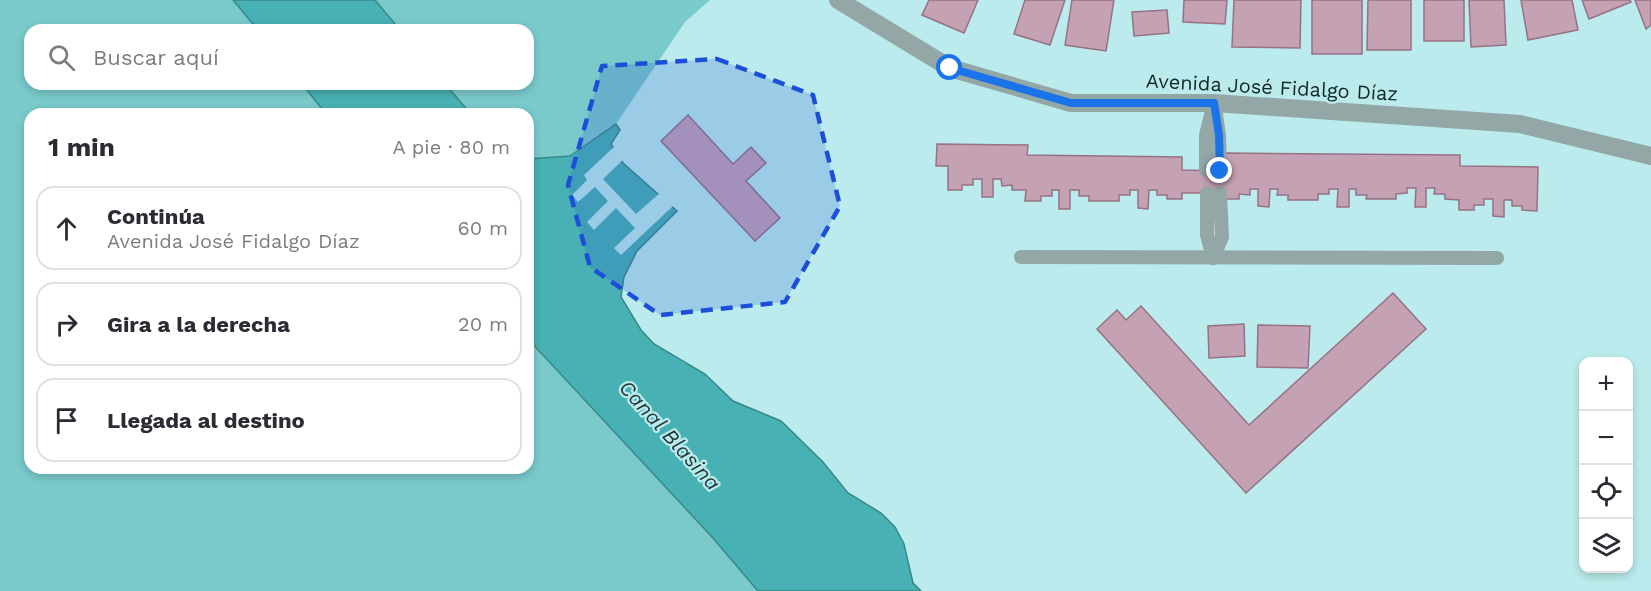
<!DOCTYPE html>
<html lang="es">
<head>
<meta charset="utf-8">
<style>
  body { margin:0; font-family:"Work Sans",sans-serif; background:#f7f7f7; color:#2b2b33 }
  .controls { position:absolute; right:18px; bottom:18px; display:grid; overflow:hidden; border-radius:12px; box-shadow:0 3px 9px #0003 }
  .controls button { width:54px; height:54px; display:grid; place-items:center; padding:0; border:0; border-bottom:2px solid #e1e1e2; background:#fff; color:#2b2b33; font:30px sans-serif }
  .stop { position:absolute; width:18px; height:18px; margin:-14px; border:4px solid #1a73e8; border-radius:50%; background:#fff }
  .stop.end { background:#1a73e8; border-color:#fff; box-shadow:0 2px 6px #0008 }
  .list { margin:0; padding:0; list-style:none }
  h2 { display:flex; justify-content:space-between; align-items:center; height:78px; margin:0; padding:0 24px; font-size:26px }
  h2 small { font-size:20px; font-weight:400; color:#7c7c81 }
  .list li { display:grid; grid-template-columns:39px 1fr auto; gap:18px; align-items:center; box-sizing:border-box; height:84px; margin:0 12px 12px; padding:0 12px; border:2px solid #e1e1e2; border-radius:18px }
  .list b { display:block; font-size:22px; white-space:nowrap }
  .list p { margin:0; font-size:20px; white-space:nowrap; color:#7c7c81 }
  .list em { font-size:20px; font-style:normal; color:#7c7c81 }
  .icon { flex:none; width:33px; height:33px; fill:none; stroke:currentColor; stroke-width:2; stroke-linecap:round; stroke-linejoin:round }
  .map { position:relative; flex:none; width:1651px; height:591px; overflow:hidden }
  .search { position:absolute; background:#fff; box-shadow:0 3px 9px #0003; left:24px; top:24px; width:510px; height:66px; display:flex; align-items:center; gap:15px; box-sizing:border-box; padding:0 21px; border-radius:18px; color:#7c7c81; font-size:22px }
  .panel { position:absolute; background:#fff; box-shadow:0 3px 9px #0003; left:24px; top:108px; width:510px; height:366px; border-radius:18px }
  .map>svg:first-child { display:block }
  .green { fill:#7acacb }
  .water { fill:#48b1b3; stroke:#388889; stroke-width:1.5 }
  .pier { fill:#bbebec }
  .building { fill:#c5a1b4; stroke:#957284; stroke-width:1.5 }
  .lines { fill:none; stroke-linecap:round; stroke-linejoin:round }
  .lane { stroke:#93a7a7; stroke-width:14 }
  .street { stroke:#93a7a7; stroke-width:18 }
  .route { stroke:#1a73e8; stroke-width:8 }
  .marked { fill:#1d4ed8; fill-opacity:0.2; stroke:#1d4ed8; stroke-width:4.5; stroke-dasharray:12 8; stroke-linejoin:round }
  .labels { text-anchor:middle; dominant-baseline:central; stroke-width:4.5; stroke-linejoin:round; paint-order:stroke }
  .street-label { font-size:20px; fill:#142727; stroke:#bbebec }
  .water-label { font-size:21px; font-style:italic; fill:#21393a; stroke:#bbebec }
</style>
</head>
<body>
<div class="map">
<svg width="1651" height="591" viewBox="0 0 1651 591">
  <rect width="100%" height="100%" fill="#bbebec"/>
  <g class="green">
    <polygon points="0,0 233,0 258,30 30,30 30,84 302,84 326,114 30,114 30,468 528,468 528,339 712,537 758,591 0,591"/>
    <polygon points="375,0 710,0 685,22 616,124 570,156 529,160 528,114 471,114 445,84 528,84 528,30 400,30"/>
  </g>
  <g class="water">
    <polygon points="233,0 375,0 400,30 258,30"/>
    <polygon points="302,84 445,84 471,114 326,114"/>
    <polygon points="616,124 620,130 611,144 623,163 677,211 637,251 624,277 621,297 641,330 654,344 705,374 733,401 781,421 823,462 848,493 881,513 895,527 904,544 913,583 921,591 758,591 712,537 528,339 528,159 570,156"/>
  </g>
  <polygon class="pier" points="616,145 624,159 603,179 636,214 660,193 674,205 621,255 614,248 635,228 616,208 594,230 587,222 608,201 595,187 578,202 572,195 587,180 584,175"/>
  <g class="building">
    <polygon points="929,0 978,0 964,33 922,15"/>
    <polygon points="1025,0 1065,0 1050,45 1014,34"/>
    <polygon points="1072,0 1114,0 1106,51 1065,45"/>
    <polygon points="1184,0 1227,0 1225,24 1183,22"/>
    <polygon points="1234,0 1301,0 1300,48 1232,47"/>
    <rect x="1312" y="0" width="50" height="54"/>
    <polygon points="1368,0 1411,0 1411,50 1367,50"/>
    <rect x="1424" y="0" width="40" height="41"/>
    <polygon points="1469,0 1504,0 1506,45 1471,47"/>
    <polygon points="1521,0 1572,0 1578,30 1528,40"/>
    <polygon points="1582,0 1630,0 1631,2 1589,19"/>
    <polygon points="1635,0 1651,0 1651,25 1646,29"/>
    <polygon points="1167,10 1169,33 1134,36 1132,12"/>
    <polygon points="688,115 733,164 751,147 766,163 746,181 780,218 755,241 661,141"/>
    <polygon points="937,144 1028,145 1027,155 1182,157 1182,170 1224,171 1225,153 1460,155 1460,166 1538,167 1537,211 1522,210 1522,206 1512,206 1512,200 1504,200 1504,217 1493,216 1493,199 1484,199 1484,205 1474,205 1474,210 1459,210 1459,200 1445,199 1445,194 1434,194 1435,188 1426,188 1426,207 1415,207 1416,188 1407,188 1407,193 1396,194 1396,199 1366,199 1367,195 1356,195 1356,189 1349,189 1349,207 1337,207 1338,189 1329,189 1329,194 1318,194 1318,200 1288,200 1288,195 1277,195 1278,189 1270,189 1269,207 1258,206 1258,189 1250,189 1250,195 1239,194 1239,199 1224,199 1207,193 1182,193 1182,199 1167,199 1167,195 1157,195 1157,190 1149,190 1148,209 1138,208 1138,190 1130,190 1130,195 1119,195 1119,201 1089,201 1089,196 1079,196 1079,190 1070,190 1070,209 1059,209 1059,190 1052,190 1052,196 1041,196 1041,201 1025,201 1026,190 1012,190 1012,185 1002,186 1001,179 993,179 993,197 982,197 982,179 973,179 973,185 962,185 962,190 948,190 948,166 936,166"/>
    <polygon points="1393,293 1426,329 1246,493 1097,329 1117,310 1126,320 1141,306 1249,425"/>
    <polygon points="1244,324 1245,356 1209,358 1208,326"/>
    <polygon points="1258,325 1310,326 1308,368 1257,367"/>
  </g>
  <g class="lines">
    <g class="lane">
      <polyline points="1215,108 1219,135 1220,171"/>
      <polyline points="1206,170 1206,135 1214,103"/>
      <polyline points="1207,193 1207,235 1213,258"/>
      <polyline points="1021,257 1497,258"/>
      <polyline points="1213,258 1222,237 1220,193"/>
    </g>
    <polyline class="street" points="838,0 950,68 1071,103 1214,103 1520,124 1651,156"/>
  </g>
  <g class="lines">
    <polyline class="route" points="950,68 1071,103 1214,103 1219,135 1220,171"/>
  </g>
  <path class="marked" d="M717,59L813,95L840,206L785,302L660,315L590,267L568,185L602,66Z"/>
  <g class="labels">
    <g class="street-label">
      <text transform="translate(1272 87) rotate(3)">Avenida José Fidalgo Díaz</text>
    </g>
    <g class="water-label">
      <text transform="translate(670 435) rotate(48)">Canal Blasina</text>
    </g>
  </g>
</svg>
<div class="controls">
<button>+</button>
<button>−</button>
<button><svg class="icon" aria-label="locate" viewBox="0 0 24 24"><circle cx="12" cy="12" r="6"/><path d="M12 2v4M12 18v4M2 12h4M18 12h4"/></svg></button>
<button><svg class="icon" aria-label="layers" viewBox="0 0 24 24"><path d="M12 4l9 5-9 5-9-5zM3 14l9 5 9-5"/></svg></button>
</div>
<div class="stop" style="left:950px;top:68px"></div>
<div class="stop end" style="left:1220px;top:171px"></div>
<div class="search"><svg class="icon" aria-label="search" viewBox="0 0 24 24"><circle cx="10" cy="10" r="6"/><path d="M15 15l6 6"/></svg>Buscar aquí</div>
<section class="panel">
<h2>1 min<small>A pie · 80 m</small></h2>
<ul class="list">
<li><svg class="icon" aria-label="ahead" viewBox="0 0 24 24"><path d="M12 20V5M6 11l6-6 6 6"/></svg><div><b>Continúa</b><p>Avenida José Fidalgo Díaz</p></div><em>60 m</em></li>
<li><svg class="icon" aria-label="right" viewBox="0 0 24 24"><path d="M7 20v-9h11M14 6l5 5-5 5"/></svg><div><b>Gira a la derecha</b></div><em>20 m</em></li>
<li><svg class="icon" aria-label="arrive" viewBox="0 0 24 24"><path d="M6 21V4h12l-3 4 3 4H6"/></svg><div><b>Llegada al destino</b></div></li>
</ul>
</section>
</div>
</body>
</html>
